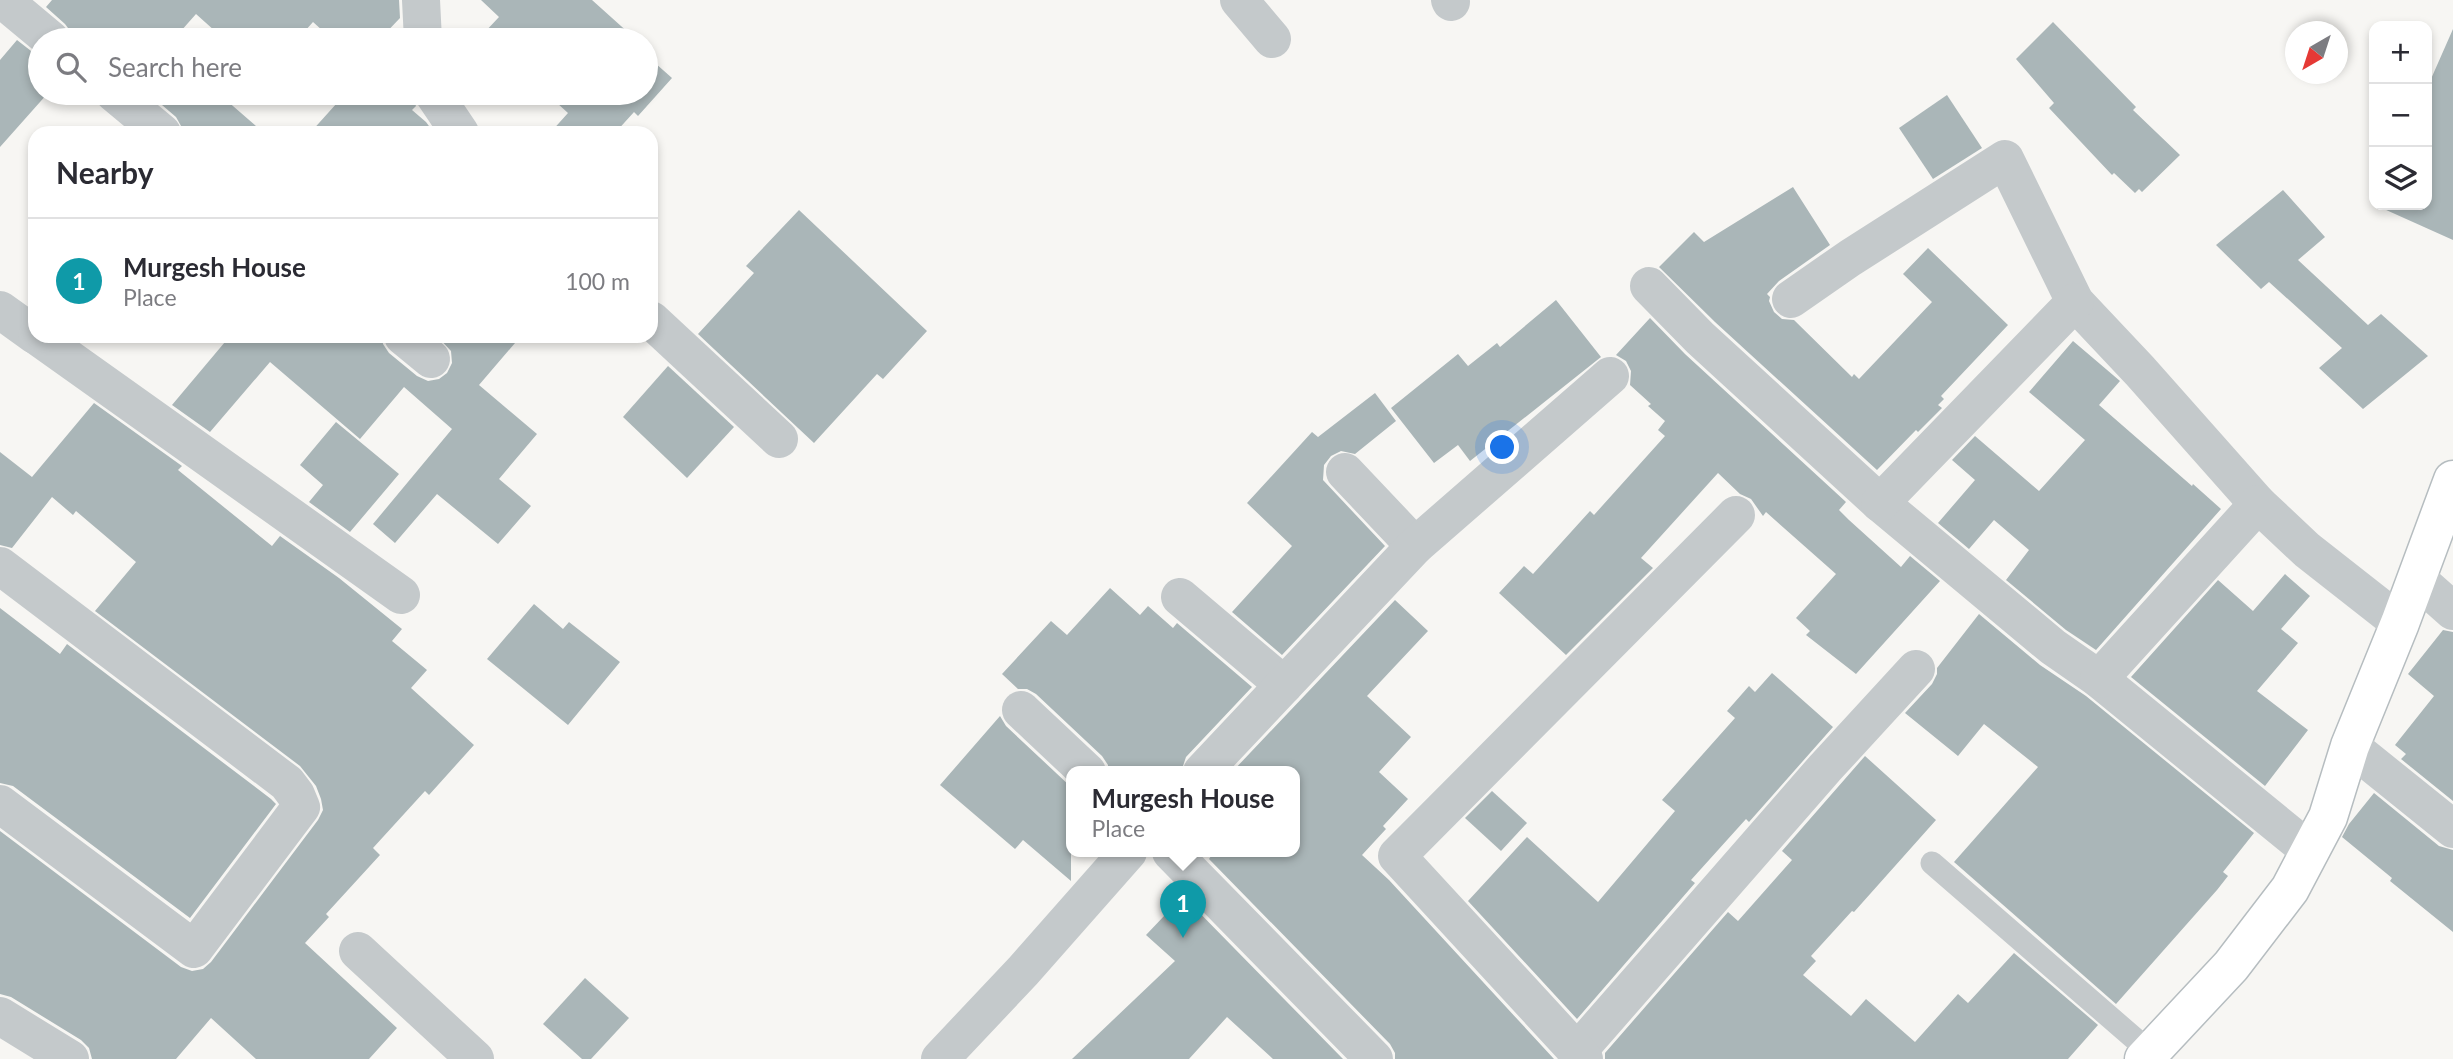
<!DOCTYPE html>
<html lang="en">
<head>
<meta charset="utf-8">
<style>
  body { margin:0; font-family:Lato,sans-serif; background:#f2f2f3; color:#2b2b33 }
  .controls { position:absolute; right:21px; top:21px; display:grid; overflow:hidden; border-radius:14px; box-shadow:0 4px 10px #0003 }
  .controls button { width:63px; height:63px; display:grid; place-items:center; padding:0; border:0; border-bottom:2px solid #e1e1e2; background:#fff; color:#2b2b33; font:35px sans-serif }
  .compass { position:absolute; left:2285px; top:21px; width:63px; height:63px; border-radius:50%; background:#fff; box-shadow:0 4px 10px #0003; rotate:219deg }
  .you { position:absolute; left:1503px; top:448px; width:24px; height:24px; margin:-18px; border:5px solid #fff; border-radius:50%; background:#1a73e8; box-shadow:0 0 0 10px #1a73e833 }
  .badge { display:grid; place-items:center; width:46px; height:46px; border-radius:50%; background:#2563eb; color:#fff; font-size:23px; font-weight:700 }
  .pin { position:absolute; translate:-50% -58px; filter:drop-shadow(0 2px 4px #0008) }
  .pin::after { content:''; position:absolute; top:37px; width:24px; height:21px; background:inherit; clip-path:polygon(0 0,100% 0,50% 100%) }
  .popup { position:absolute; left:1066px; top:766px; width:234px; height:91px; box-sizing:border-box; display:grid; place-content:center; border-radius:14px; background:#fff; filter:drop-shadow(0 2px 5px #0005); font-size:23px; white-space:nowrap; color:#7c7c81 }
  .popup b { font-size:26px; color:#2b2b33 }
  .popup::after { content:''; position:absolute; left:50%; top:100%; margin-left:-14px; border:14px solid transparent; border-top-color:#fff }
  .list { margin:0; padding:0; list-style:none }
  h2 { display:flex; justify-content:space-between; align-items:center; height:91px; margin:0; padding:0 28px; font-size:30px }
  h2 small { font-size:23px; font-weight:400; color:#7c7c81 }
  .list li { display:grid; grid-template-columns:46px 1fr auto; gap:21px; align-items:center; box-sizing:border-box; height:126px; padding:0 28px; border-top:2px solid #e1e1e2 }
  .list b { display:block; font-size:26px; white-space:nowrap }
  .list p { margin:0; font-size:23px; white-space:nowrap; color:#7c7c81 }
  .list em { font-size:23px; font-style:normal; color:#7c7c81 }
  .icon { flex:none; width:38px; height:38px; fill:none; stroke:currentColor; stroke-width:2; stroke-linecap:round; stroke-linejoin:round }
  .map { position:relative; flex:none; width:2453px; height:1059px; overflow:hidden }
  .search { position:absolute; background:#fff; box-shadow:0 4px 10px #0003; left:28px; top:28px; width:630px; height:77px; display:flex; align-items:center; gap:18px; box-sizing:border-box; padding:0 24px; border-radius:38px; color:#7c7c81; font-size:26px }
  .panel { position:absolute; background:#fff; box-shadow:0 4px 10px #0003; left:28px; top:126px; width:630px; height:217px; border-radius:21px }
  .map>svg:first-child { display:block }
  .building { fill:#aab6b8 }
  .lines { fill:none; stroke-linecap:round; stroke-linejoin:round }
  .secondary-casing { stroke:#b6bdc0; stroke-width:41 }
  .lane { stroke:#c4c9cb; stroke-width:23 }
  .street { stroke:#c4c9cb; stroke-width:38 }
  .secondary { stroke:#fff; stroke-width:38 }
</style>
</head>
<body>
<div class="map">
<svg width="2453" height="1059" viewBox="0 0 2453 1059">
  <rect width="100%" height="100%" fill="#f7f6f3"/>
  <g class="building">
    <polygon points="52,0 399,0 400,18 379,40 333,40 313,22 297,40 225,40 196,14 173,40 72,40 71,32 65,24 46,7"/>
    <polygon points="481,0 592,0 631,35 627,38 630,40 489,40 483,34 499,17"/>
    <polygon points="2053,22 2136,107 2133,110 2180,155 2142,192 2139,189 2135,193 2114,173 2112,175 2049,108 2054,103 2016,59"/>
    <polygon points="2453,29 2453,240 2375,205 2427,205 2427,88"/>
    <polygon points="17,40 40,58 40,93 48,93 0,147 0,60"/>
    <polygon points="646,55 672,78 638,116 634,112 615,133 550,133 568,113 546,93 646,93"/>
    <polygon points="148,93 218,93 264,133 185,133 176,117"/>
    <polygon points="346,93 411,93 416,106 412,110 426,122 434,133 310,133"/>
    <polygon points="1947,95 1982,148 1933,179 1899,128"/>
    <polygon points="1793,187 1830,245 1779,281 1767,294 1770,297 1769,301 1774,312 1782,319 1794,320 1852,377 1854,374 1859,379 1932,302 1903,274 1928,248 2008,325 1941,396 1944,399 1938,405 1942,408 1918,432 1916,430 1877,470 1715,322 1659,267 1694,232 1704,242"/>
    <polygon points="2283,190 2325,237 2298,260 2368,325 2381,314 2428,356 2363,409 2319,368 2342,348 2269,282 2261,289 2216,245"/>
    <polygon points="799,210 927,331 883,379 877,374 814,443 698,334 754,273 746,266"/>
    <polygon points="1556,300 1601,357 1470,461 1458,445 1434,463 1391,408 1458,354 1468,366 1497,343 1500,347"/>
    <polygon points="1650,318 1685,354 1846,502 1839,510 1849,520 1901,567 1910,556 1940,581 1856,674 1806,635 1810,631 1796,618 1836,574 1766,512 1763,516 1751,499 1740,494 1718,473 1641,558 1653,568 1566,655 1499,593 1524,566 1533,574 1590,511 1594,515 1665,436 1658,430 1665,421 1648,406 1651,404 1630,385 1631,371 1626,361 1616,355"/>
    <polygon points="230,336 382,336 383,344 389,353 417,376 428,381 439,379 447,373 452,363 451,351 437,336 521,336 479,385 537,434 499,479 531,506 498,544 437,494 395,543 373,524 452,429 404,387 360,439 270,362 210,432 172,405"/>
    <polygon points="2073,341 2120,381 2099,405 2192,486 2193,484 2221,509 2096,650 2066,630 2006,580 2029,550 1994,520 1969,549 1938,523 1975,480 1952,460 1975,436 2039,491 2085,440 2029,392"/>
    <polygon points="668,366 734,427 687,478 623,417"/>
    <polygon points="1375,393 1396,421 1355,454 1341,451 1331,456 1324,465 1323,480 1385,546 1282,655 1232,612 1292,546 1247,503 1312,432 1318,437"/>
    <polygon points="94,403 182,466 178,470 272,546 280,536 339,578 402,629 392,641 427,670 411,688 474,745 429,795 425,791 373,848 380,855 326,914 329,917 305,943 397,1028 369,1059 256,1059 211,1018 176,1059 92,1059 89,1048 81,1040 11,997 0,994 0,831 181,967 192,971 203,969 211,962 318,820 323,810 321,799 316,786 300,766 95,611 136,562 76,511 73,515 52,497 12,548 0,545 0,452 32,477"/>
    <polygon points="336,422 399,474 350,532 309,502 323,485 300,465"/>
    <polygon points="2285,574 2310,596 2281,629 2298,643 2257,691 2308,730 2265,786 2131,677 2218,580 2253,611"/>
    <polygon points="1110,588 1140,615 1148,606 1173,628 1177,623 1252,687 1186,757 1181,772 1108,772 1108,765 1102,756 1036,694 1027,689 1018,689 1002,674 1051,621 1067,635"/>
    <polygon points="1395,600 1428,631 1367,696 1411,737 1379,772 1408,799 1383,826 1386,829 1362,855 1389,880 1554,1059 1395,1059 1395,1053 1390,1044 1209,859 1214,852 1295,852 1295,772 1232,772"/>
    <polygon points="534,604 563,629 569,622 620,662 568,725 487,659"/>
    <polygon points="0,608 60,654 67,644 271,799 276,804 190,918 13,786 0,783"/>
    <polygon points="1979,614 2040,665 2086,696 2254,833 2223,872 2228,876 2217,890 2116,1004 1954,862 2038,767 1984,724 1958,756 1905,713 1932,684 1937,674 1937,668"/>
    <polygon points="2443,630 2453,632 2453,801 2401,759 2406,754 2395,745 2434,696 2408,674"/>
    <polygon points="1772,673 1833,727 1749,822 1746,819 1691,880 1695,883 1577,1019 1468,901 1527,837 1598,902 1675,811 1662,800 1735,718 1727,711 1749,686 1755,692"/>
    <polygon points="1000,716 1006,726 1071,787 1071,881 1023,840 1015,849 940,785"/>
    <polygon points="1865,756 1936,820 1854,912 1852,911 1811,956 1816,961 1803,975 1851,1016 1866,999 1915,1042 1958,994 1968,1003 2014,953 2098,1025 2068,1059 1605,1059 1605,1053 1728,912 1738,921 1792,860 1782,851"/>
    <polygon points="1492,791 1527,823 1501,851 1465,818"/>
    <polygon points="2374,793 2439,846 2453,850 2453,932 2390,881 2392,878 2342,837 2349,824"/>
    <polygon points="1183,896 1343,1059 1273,1059 1227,1017 1189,1059 1072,1059 1175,961 1146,935"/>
    <polygon points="585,978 629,1018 591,1059 582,1059 543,1024"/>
  </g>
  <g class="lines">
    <g class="secondary-casing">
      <polyline id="secondary" points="2144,1059 2231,966 2290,889 2328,817 2350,746 2400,623 2453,480"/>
    </g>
    <polyline class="lane" points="1932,863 2150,1052"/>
    <g class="street">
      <polyline points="3,0 51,40"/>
      <polyline points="421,0 423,40"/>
      <polyline points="1239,0 1272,39"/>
      <polyline points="1450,0 1451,2"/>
      <polyline points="114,93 162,133"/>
      <polyline points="433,93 460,133"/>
      <polyline points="1649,286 1700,338 1880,503 2053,647 2099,679 2310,851"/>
      <polyline points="1791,299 1850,258 2005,159 2075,302 2140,371 2258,504 2307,550 2400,623"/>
      <polyline points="0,310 35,335"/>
      <polyline points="651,320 779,439"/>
      <polyline points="37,336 401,595"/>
      <polyline points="403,336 431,359"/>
      <polyline points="1345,472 1415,546"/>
      <polyline points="1880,503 2075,302"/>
      <polyline points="0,566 287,783 296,795 301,807 194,949 0,804"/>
      <polyline points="2417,579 2453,611"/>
      <polyline points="1180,597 1284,685"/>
      <polyline points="2099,679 2258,504"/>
      <polyline points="1021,710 1087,772"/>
      <polyline points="2350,746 2453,829"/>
      <polyline points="1202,772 1415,546 1610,376"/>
      <polyline points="1171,852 1374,1059"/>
      <polyline points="358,951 475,1059"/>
      <polyline points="0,1016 70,1059"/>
      <polyline points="1576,1053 1825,768 1916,669"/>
      <polyline points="940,1059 1023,971 1128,852"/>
      <polyline points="1584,1059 1397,856 1736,515"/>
    </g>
    <use href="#secondary" class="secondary"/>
  </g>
</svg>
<div class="controls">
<button>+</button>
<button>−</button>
<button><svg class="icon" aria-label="layers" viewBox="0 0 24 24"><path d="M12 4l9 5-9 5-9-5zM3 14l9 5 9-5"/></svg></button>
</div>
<svg class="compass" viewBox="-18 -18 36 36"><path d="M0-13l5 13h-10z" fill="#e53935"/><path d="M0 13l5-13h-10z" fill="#7c7c81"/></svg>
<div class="you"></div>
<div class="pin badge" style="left:1183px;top:938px;background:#0f9aa8">1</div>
<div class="popup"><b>Murgesh House</b>Place</div>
<div class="search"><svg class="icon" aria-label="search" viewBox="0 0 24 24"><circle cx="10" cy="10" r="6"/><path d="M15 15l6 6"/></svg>Search here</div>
<section class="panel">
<h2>Nearby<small></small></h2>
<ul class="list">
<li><span class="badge" style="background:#0f9aa8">1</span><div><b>Murgesh House</b><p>Place</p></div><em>100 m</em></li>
</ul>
</section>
</div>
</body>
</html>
